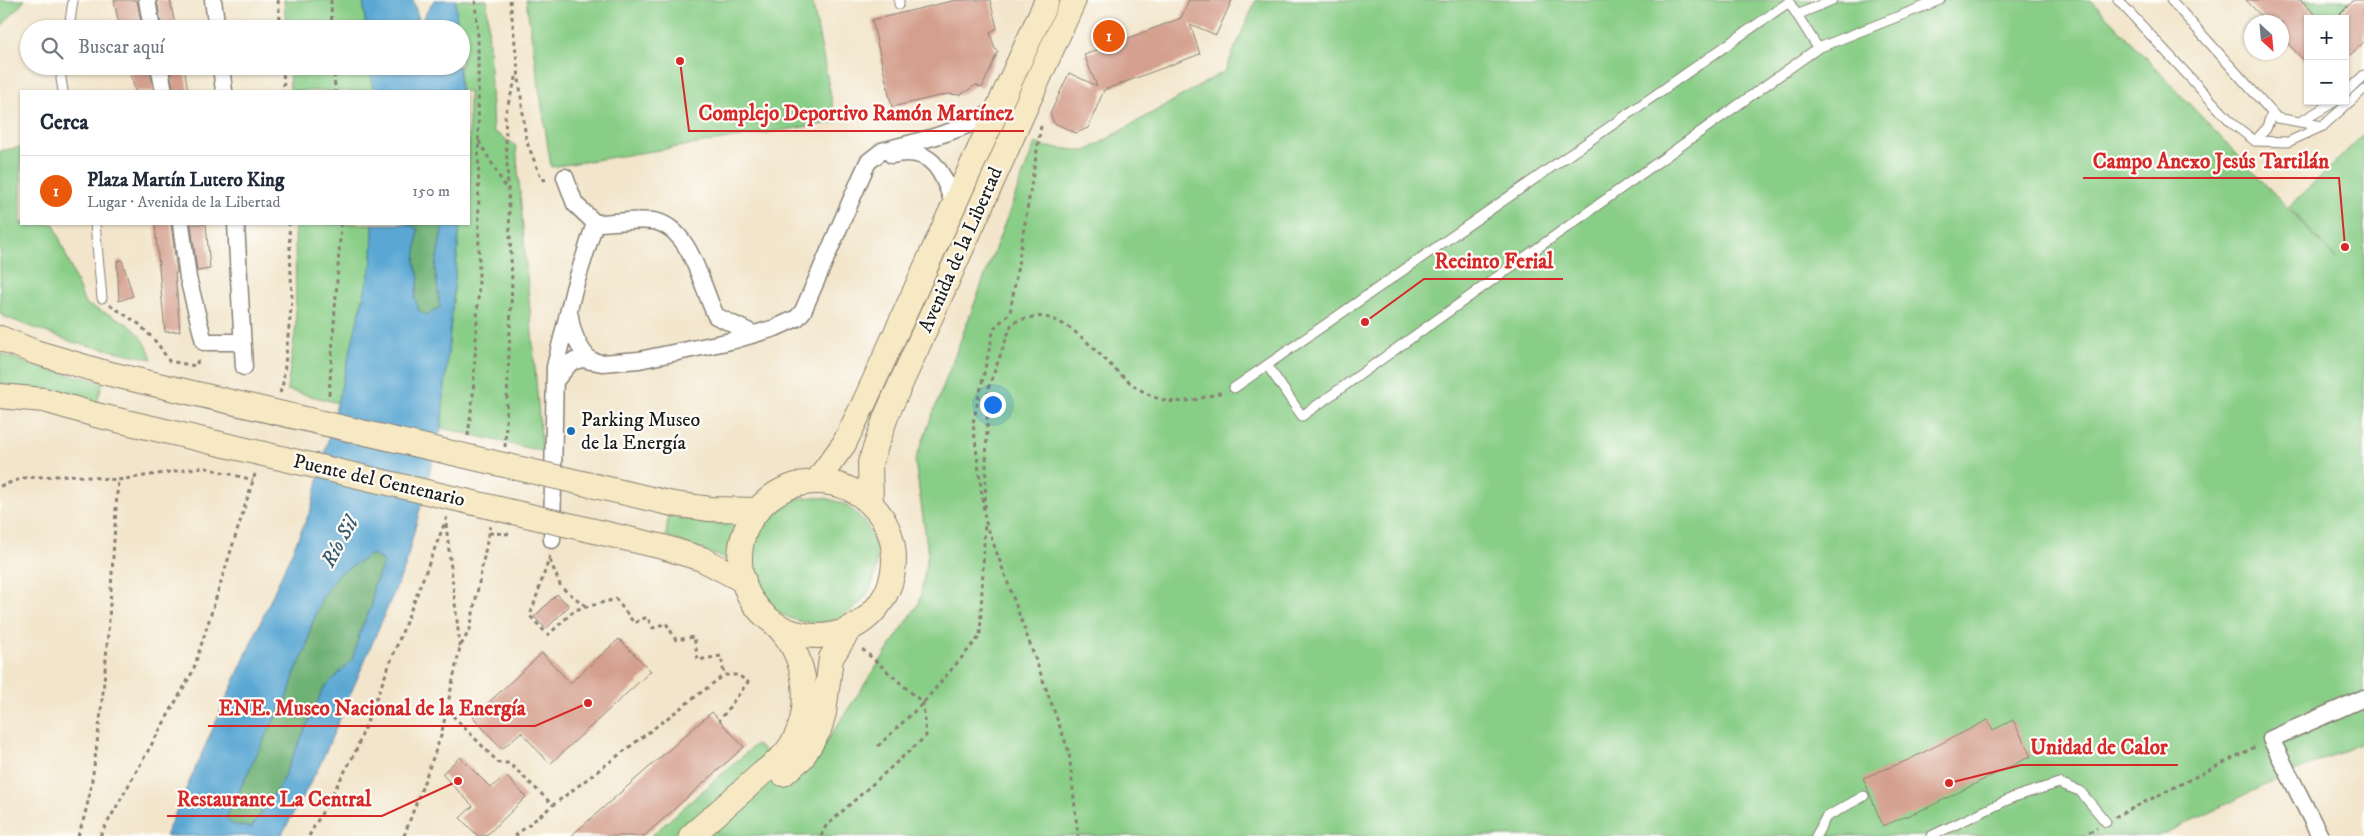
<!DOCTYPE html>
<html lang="es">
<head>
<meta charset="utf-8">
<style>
  body { margin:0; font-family:"IM FELL DW Pica",serif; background:#f2f2f3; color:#1f2937 }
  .controls { position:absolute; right:15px; top:15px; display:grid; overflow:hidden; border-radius:0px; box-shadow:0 1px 4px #0004 }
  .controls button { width:45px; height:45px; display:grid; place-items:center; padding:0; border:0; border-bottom:1px solid #e0e1e3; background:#fff; color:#1f2937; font:25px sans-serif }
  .compass { position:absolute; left:2244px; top:15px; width:45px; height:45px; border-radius:50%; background:#fff; box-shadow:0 1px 4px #0004; rotate:154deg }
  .you { position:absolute; left:992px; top:404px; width:18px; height:18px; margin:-12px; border:4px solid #fff; border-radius:50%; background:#1a73e8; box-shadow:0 0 0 8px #1a73e833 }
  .badge { display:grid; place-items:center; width:32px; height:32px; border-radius:50%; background:#ea580c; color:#fff; font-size:16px; font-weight:700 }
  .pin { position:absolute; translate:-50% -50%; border:2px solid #fff; box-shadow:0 1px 5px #0006 }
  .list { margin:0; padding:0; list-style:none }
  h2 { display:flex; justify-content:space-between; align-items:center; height:65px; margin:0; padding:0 20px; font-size:21px }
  h2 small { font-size:16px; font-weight:400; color:#747a83 }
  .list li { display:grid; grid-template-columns:32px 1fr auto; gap:15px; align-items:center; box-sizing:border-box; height:70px; padding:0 20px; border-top:1px solid #e0e1e3 }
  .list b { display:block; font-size:19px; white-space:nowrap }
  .list p { margin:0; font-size:16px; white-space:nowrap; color:#747a83 }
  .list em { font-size:16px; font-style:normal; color:#747a83 }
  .icon { flex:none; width:28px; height:28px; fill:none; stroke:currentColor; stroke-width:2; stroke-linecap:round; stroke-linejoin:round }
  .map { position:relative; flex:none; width:2364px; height:836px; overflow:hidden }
  .search { position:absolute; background:#fff; box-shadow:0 1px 4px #0004; left:20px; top:20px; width:450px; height:55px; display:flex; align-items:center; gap:12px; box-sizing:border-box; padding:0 18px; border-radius:28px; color:#747a83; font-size:19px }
  .panel { position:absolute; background:#fff; box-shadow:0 1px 4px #0004; left:20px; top:90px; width:450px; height:135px; border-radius:0px }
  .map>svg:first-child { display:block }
  .green { fill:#89ce87; stroke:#527552 }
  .forest { fill:#6eb174; stroke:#456648 }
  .water { fill:#5aa7d3; stroke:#3b6278; fill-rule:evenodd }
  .building { fill:#d49f8d }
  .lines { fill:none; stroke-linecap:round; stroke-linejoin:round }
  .lane-casing { stroke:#878074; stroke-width:11 }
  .street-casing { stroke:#878074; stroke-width:19 }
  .secondary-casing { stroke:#878074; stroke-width:26 }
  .path { stroke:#878074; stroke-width:3; stroke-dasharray:4 4; stroke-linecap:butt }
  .lane { stroke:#fff; stroke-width:9 }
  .street { stroke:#fff; stroke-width:16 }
  .secondary { stroke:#f7e9c3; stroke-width:24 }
  .secondary-bridge-casing { stroke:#878074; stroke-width:26; stroke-linecap:butt }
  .secondary-bridge { stroke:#f7e9c3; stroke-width:24 }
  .poi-dot { fill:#1f6fb2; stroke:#fdfcf7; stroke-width:2 }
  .labels { text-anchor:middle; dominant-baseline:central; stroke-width:4.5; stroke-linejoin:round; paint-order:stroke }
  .street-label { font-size:20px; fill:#1c1c1c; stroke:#fdfcf7 }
  .poi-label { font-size:20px; fill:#1c1c1c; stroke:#fdfcf7; text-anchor:start }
  .water-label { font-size:21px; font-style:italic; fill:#385b6e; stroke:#fdfcf7 }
  .leader { fill:none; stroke:#d62828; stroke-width:2 }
  .callout-dot { fill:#d62828; stroke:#fdfcf7; stroke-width:2 }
  .callout-label { font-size:21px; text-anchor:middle; font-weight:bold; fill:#d62828; stroke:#fdfcf7; stroke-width:4.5; stroke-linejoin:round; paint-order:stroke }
</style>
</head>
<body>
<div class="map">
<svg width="2364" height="836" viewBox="0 0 2364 836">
  <rect width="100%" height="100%" fill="#fdfcf7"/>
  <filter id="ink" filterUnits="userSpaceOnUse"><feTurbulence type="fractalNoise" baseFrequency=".02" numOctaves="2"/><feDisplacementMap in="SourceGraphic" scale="10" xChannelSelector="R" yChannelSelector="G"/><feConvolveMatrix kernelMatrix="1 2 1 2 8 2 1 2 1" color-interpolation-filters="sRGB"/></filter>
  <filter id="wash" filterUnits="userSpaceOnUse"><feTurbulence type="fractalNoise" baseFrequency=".0096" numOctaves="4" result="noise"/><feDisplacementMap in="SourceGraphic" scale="20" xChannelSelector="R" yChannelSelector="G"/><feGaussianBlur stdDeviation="1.12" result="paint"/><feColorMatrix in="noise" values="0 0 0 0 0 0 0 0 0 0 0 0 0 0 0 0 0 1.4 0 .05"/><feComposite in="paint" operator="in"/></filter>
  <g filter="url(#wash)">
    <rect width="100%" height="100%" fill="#f2e5cb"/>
    <g class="green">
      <polygon points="0,0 25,0 0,28"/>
      <polygon points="284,0 363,0 366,29 286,29"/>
      <polygon points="456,0 487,0 493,131 516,146 542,451 441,428 460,224 469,224 469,91 460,91 459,66 461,66 461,29 457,29"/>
      <polygon points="526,0 812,0 836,122 551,167"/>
      <polygon points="1256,0 2091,0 2337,260 2289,207 2364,134 2364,742 2285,776 2159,836 651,836 756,744 798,775 824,745 919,603 928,553 915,461 1035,143 1047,147 1086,151 1225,71"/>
      <polygon points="2304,0 2351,0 2332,19 2322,19"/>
      <polygon points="289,66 370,66 373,91 290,91"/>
      <path d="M21,147V224H54L85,304C116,318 141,323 152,359L72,342L5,317L0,314V151Z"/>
      <polygon points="295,224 373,224 372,262 338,403 287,390 296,325"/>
      <polygon points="0,353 37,367 103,382 97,403 50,391 0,384"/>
      <circle cx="814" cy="560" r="63"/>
      <polygon points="668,516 710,524 733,524 735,530 730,557 725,559 666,536"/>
    </g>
    <g class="forest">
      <polygon points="407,224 443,224 435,269 440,307 427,315 419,311 415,297 419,278 415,263 415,250"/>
      <polygon points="371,554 384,562 373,587 372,605 361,629 353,660 323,690 280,785 251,828 232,824 226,818 267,733 289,693 295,672 306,650 311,627 322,598 337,575"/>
    </g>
    <g class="water">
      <polygon points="363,0 413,0 420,23 434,0 456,0 457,29 366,29"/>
      <polygon points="370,66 459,66 460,91 373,91"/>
      <path d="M373,224H407L418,229L415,263L419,278L415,297L419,311L427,315L440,307L435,269L443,224H460L441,428L405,567L320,765L281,836H165L311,509L372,262ZM372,554L384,562L373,587L372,605L361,629L352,660L323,689L280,785L251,828L232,824L226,818L267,733L289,693L295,672L306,650L311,627L322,598L337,575Z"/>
    </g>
    <g id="blocks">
      <g class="building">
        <polygon points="114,0 137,0 142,29 120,29"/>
        <polygon points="157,0 170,0 176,29 162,29"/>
        <polygon points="956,0 990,0 997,28 990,33 995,49 998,51 982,88 976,85 960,95 948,94 892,107 872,20"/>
        <polygon points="1189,0 1232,0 1216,35 1190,24 1200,54 1104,90 1088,128 1076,133 1054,123 1050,114 1069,73 1097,86 1084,55 1181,18"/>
        <polygon points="2246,0 2301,0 2319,19 2308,19 2308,65 2282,37 2282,22 2267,22"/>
        <polygon points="2354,0 2364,0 2364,42 2345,60 2345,19 2335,19"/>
        <polygon points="129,66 149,66 154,91 135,91"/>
        <polygon points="169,66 184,66 188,91 174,91"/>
        <polygon points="155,224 171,224 177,273 175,273 180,331 165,332"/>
        <polygon points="191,224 206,224 210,269 197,271"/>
        <polygon points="122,260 133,296 119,301 117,261"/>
        <polygon points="557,594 569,606 546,629 534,617"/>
        <polygon points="619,639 651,671 550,764 521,732 502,749 473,717 542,653 570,683"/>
        <polygon points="712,712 744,747 644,836 571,836"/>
        <polygon points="1988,720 1993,730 2013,720 2031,756 1931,806 1883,826 1863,778 1908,760"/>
        <polygon points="460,757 491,788 505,775 526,797 486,836 478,836 460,818 473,806 442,774"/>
      </g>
    </g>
  </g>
  <g filter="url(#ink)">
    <use href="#blocks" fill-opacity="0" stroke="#878074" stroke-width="1"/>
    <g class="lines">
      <g class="lane-casing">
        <g id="lane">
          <polyline points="899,0 899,4"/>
          <polyline points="2118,0 2233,124 2255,141 2288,142 2323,126 2364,89"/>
          <polyline points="2171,0 2277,118 2323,126"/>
          <polyline points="1789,2 1818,48"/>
          <polyline points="1797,15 1832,0"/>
          <polyline points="69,29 73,0"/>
          <polyline points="62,66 61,79 63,91"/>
          <polyline points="2345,93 2364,75"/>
          <polyline points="2300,122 2336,101"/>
          <polyline points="2255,141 2266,129 2272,113"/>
          <polyline points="95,224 102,298"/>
          <polyline points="1267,365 1302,416 1818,48 1940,0"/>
          <polyline points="1234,388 1789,2 1789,0"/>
          <polyline points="1816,836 1826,817 1864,796"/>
          <polyline points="1931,836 2014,797 2059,783 2080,791 2106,822"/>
        </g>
      </g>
      <g class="street-casing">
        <g id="street">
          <polyline points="147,0 152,29"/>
          <polyline points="213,0 217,29"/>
          <polyline points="159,66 164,91"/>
          <polyline points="221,66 224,91"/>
          <path d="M892,155C933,145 943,173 954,206"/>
          <path d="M565,177L575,204L595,223C614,223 634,219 653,221C691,227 701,286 716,316L754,334"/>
          <polyline points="181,224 188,278 204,342 242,342"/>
          <polyline points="236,224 244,367"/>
          <path d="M570,316C572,334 578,348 591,361"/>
          <path d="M556,380L571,362L582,359L602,363L639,360L731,341L775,328L797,318L803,311L862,175L868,162L882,151C922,140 962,132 997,109"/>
          <polyline points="552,540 555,367 574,289 595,223"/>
          <polyline points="2320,836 2271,739 2364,698"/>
        </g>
      </g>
      <g class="secondary-casing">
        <g id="secondary">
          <polyline points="0,338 35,352 106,373"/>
          <polyline points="0,396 44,400 96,415"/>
          <polyline points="816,482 844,444 864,403 1047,0"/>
          <circle cx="817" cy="559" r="77"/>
          <polyline points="673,504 710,509 758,510"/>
          <polyline points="871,504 870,463 887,414 1074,0"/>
          <polyline points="663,547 702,559 744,581"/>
          <polyline points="783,774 802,758 819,730 824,713 831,658 850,628"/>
          <path d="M691,836C714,816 737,796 759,776C768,768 781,760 788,750C815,713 808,656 776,625"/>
        </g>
      </g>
      <g class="path">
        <polyline points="278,0 281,29"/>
        <polyline points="331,0 332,29"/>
        <polyline points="510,0 526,140 542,180 550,179"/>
        <polyline points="283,66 284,91"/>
        <polyline points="334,66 335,91"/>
        <polyline points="1041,126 1010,313 994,328 973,423 985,520 1069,752 1078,836"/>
        <polyline points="479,141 507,190"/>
        <polyline points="110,305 139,324 158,344 169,361 196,366 199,357"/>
        <polyline points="280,393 283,383 292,299 289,224"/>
        <polyline points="329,395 341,224"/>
        <polyline points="468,436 473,395 479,282 478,36 475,0"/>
        <polyline points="505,447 512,282 505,114 517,75"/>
        <polyline points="0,486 24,478 69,475 118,480 203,467 253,480"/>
        <path d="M985,508L988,389L1012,323C1023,319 1037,314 1049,318C1093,332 1116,387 1163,400C1183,405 1205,397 1223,392"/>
        <polyline points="446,524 460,647"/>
        <polyline points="489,533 512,534"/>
        <polyline points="550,556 530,616 548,635 575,610 616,599 634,623 647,617 653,628 666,623 676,640 694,637 698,660 721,656 724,675 738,675 748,682 719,721"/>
        <polyline points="550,560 561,587 587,607"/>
        <polyline points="447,710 499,763 509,763 553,805"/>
        <polyline points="878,746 923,703 980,636 985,522"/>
        <polyline points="2115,817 2257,746"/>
        <path d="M78,836C91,801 94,765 99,728C109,646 112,563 118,480"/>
        <polyline points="100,836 193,671 256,471"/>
        <polyline points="309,836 355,753 447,517"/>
        <polyline points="404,836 441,736 460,647 470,629 490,526"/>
        <polyline points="515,836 553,805 724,675"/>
        <polyline points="821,836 826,826 926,736 923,703 861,648"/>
        <polyline points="2082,836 2097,828"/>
      </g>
      <use href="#lane" class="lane"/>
      <use href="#street" class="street"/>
      <use href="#secondary" class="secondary"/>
      <g class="secondary-bridge-casing">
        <g id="secondary-bridge">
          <polyline points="106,373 673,504"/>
          <polyline points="96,415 663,547"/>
        </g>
      </g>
      <use href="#secondary-bridge" class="secondary-bridge"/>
    </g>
  </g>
  <circle class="poi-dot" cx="571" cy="431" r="5"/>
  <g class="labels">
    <g class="street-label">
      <text transform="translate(961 250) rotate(-66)">Avenida de la Libertad</text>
      <text transform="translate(379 481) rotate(13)">Puente del Centenario</text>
    </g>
    <g class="poi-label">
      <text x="581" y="420">Parking Museo<tspan x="581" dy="23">de la Energía</tspan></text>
    </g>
    <g class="water-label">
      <text transform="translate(340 542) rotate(-61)">Río Sil</text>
    </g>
  </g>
  <path class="leader" d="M680 61L689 131H1024M2345 247L2339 178H2083M1365 322L1424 279H1563M588 703L535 726H208M1949 783L2021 765H2178M458 781L382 816H167"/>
  <g class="callout-dot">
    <circle cx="680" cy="61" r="5"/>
    <circle cx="2345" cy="247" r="5"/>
    <circle cx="1365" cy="322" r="5"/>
    <circle cx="588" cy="703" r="5"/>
    <circle cx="1949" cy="783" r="5"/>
    <circle cx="458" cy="781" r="5"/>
  </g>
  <g class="callout-label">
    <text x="856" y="120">Complejo Deportivo Ramón Martínez</text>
    <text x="2211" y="168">Campo Anexo Jesús Tartilán</text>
    <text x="1494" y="268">Recinto Ferial</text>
    <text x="372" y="715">ENE. Museo Nacional de la Energía</text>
    <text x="2099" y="754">Unidad de Calor</text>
    <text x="274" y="806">Restaurante La Central</text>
  </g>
</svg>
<div class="controls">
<button>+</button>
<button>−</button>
</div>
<svg class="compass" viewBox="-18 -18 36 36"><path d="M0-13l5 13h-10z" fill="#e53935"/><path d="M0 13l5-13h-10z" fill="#747a83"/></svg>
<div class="you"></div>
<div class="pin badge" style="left:1109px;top:36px">1</div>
<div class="search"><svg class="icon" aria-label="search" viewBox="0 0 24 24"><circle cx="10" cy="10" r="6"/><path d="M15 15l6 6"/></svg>Buscar aquí</div>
<section class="panel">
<h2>Cerca<small></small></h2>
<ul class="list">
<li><span class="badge">1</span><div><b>Plaza Martín Lutero King</b><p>Lugar · Avenida de la Libertad</p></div><em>150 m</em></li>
</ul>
</section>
</div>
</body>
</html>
